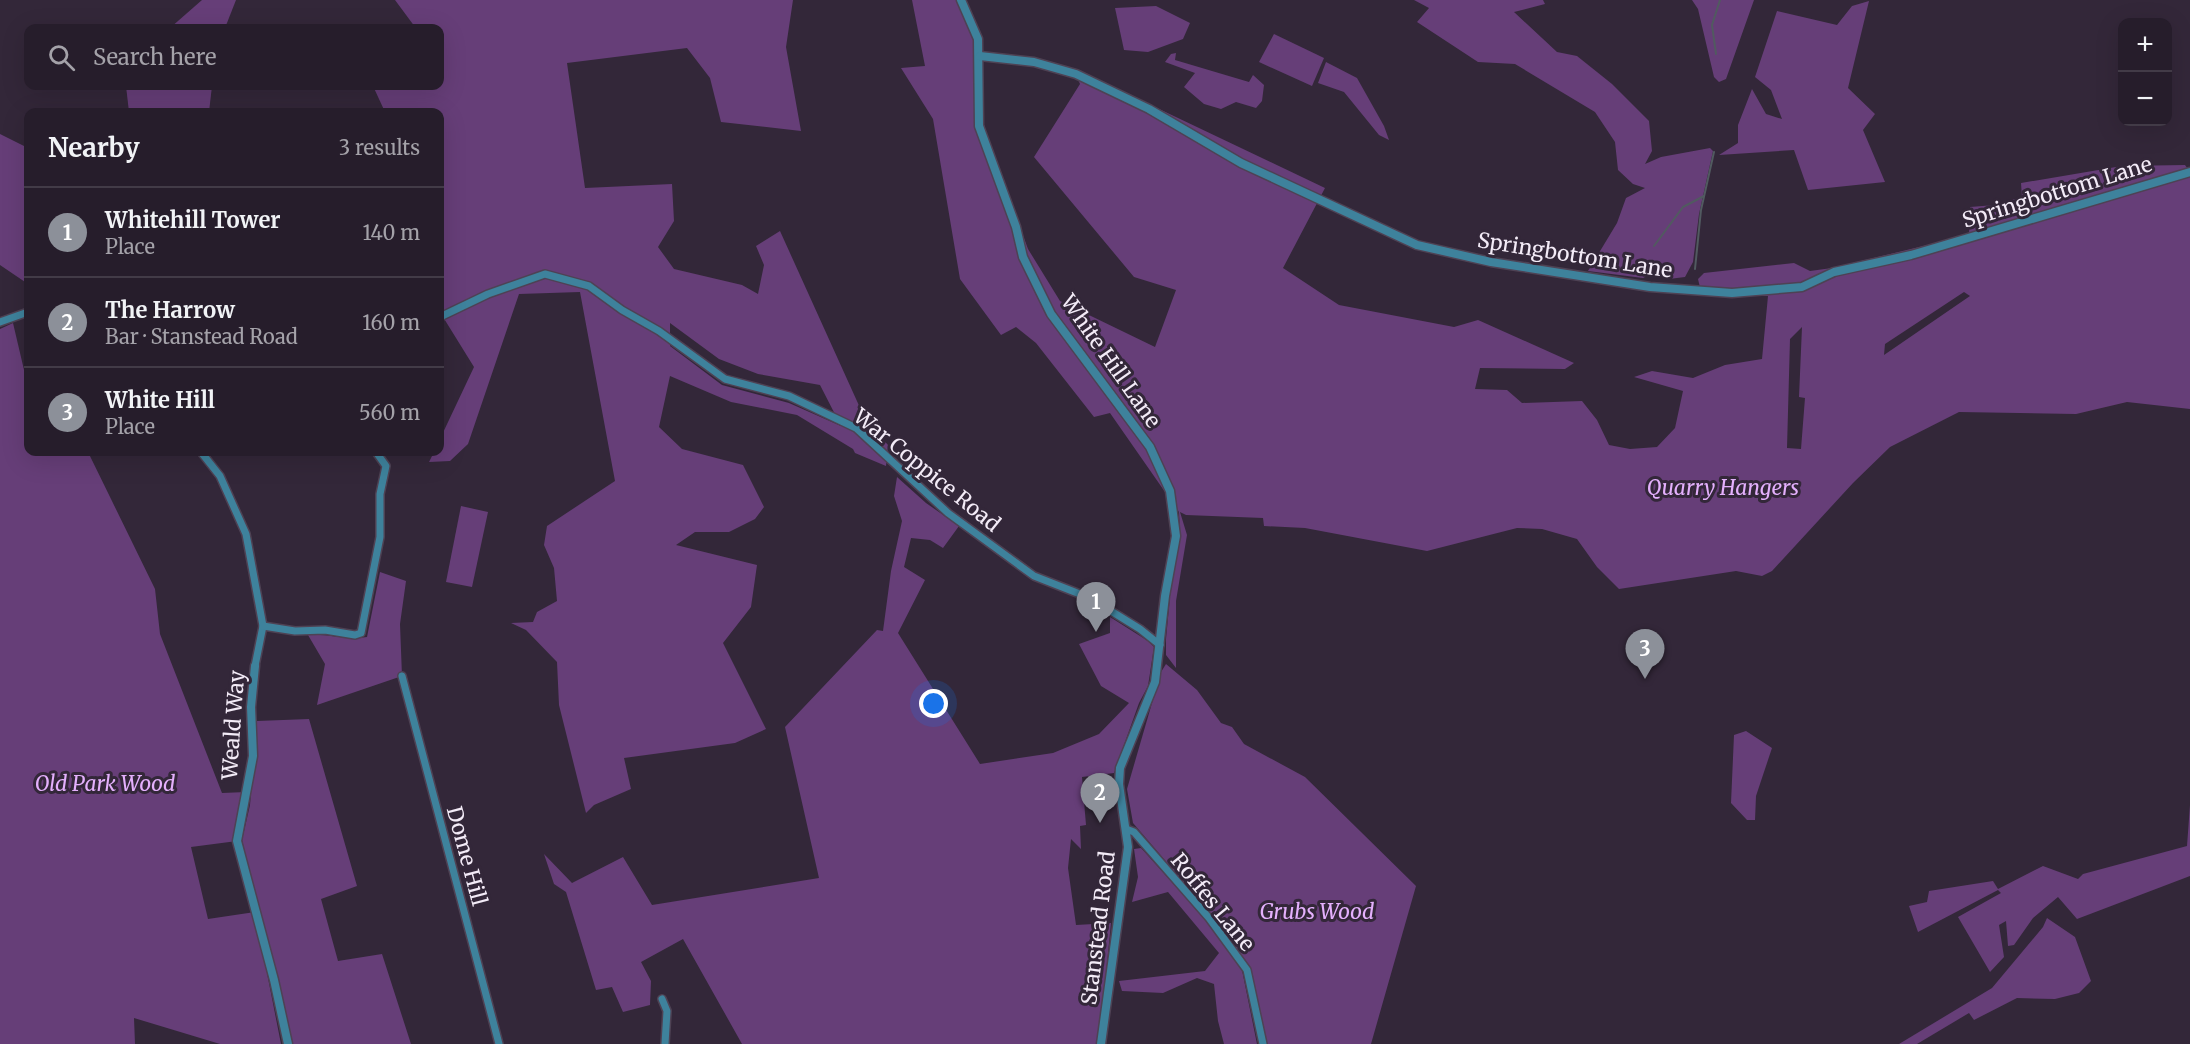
<!DOCTYPE html>
<html lang="en">
<head>
<meta charset="utf-8">
<style>
  body { margin:0; font-family:Merriweather,serif; background:#322a37; color:#f1f3f6 }
  .controls { position:absolute; right:18px; top:18px; display:grid; overflow:hidden; border-radius:12px; box-shadow:0 6px 24px #0002 }
  .controls button { width:54px; height:54px; display:grid; place-items:center; padding:0; border:0; border-bottom:2px solid #423b47; background:#261d2b; color:#f1f3f6; font:30px sans-serif }
  .you { position:absolute; left:934px; top:704px; width:21px; height:21px; margin:-15px; border:4px solid #fff; border-radius:50%; background:#1a73e8; box-shadow:0 0 0 9px #1a73e833 }
  .badge { display:grid; place-items:center; width:39px; height:39px; border-radius:50%; background:#8c9099; color:#fff; font-size:20px; font-weight:700 }
  .pin { position:absolute; translate:-50% -50px; filter:drop-shadow(0 2px 3px #0008) }
  .pin::after { content:''; position:absolute; top:32px; width:21px; height:18px; background:inherit; clip-path:polygon(0 0,100% 0,50% 100%) }
  .list { margin:0; padding:0; list-style:none }
  h2 { display:flex; justify-content:space-between; align-items:center; height:78px; margin:0; padding:0 24px; font-size:26px }
  h2 small { font-size:20px; font-weight:400; color:#a4a2a9 }
  .list li { display:grid; grid-template-columns:39px 1fr auto; gap:18px; align-items:center; box-sizing:border-box; height:90px; padding:0 24px; border-top:2px solid #423b47 }
  .list b { display:block; font-size:22px; white-space:nowrap }
  .list p { margin:0; font-size:20px; white-space:nowrap; color:#a4a2a9 }
  .list em { font-size:20px; font-style:normal; color:#a4a2a9 }
  .icon { flex:none; width:33px; height:33px; fill:none; stroke:currentColor; stroke-width:2; stroke-linecap:round; stroke-linejoin:round }
  .map { position:relative; flex:none; width:2190px; height:1044px; overflow:hidden }
  .search { position:absolute; background:#261d2b; box-shadow:0 6px 24px #0002; left:24px; top:24px; width:420px; height:66px; display:flex; align-items:center; gap:15px; box-sizing:border-box; padding:0 21px; border-radius:12px; color:#a4a2a9; font-size:22px }
  .panel { position:absolute; background:#261d2b; box-shadow:0 6px 24px #0002; left:24px; top:108px; width:420px; height:348px; border-radius:12px }
  .map>svg:first-child { display:block }
  .green { fill:#663e78; fill-rule:evenodd }
  .lines { fill:none; stroke-linecap:round; stroke-linejoin:round }
  .stream { stroke:#515a60; stroke-width:2 }
  .minor-casing { stroke:#4e4254; stroke-width:10 }
  .tertiary-casing { stroke:#4e4254; stroke-width:11 }
  .minor { stroke:#3e829c; stroke-width:7 }
  .tertiary { stroke:#3e829c; stroke-width:8 }
  .labels { text-anchor:middle; dominant-baseline:central; stroke-width:6; stroke-linejoin:round; paint-order:stroke }
  .street-label { font-size:21px; fill:#f3ebf7; stroke:#332739 }
  .park-label { font-size:21px; font-style:italic; fill:#e4b0fd; stroke:#332739 }
</style>
</head>
<body>
<div class="map">
<svg width="2190" height="1044" viewBox="0 0 2190 1044">
  <rect width="100%" height="100%" fill="#332739"/>
  <g class="green">
    <polygon points="202,0 236,0 225,28 170,28"/>
    <path d="M395,0H793L786,47L801,131L721,122L710,78L687,48L567,63L585,188L672,184L674,221L658,247L674,269L742,285L758,294L764,265L756,246L780,231L866,421L888,445L886,466L855,453L853,449L797,415L731,402L670,376L659,427L682,449L743,465L764,507L755,519L729,532H695L676,545L757,565L751,607L723,643L766,729L735,743L624,758L631,789L594,805L586,813L559,705L557,662L526,630L511,623L533,622L537,612L557,601L554,568L544,545L547,526L615,481L580,292L519,294L468,444L450,461L429,462L434,452H440V439L474,367L443,317L440,318V112H385L373,86H440V28H413L415,27ZM670,323L719,359L758,374L820,385L841,426L789,403L722,385L670,346Z"/>
    <path d="M912,0H956L973,38L981,113L987,136L1028,249L1060,301L1155,347L1176,290L1134,277L1034,157L1080,84L1073,68L1325,188L1283,268L1339,305L1454,327L1478,320L1574,363L1565,369L1480,368L1475,389L1507,390L1522,403L1582,401L1597,420L1609,445L1630,449L1657,447L1675,428L1683,391L1634,377L1652,371L1693,378L1725,365L1762,359L1768,296H1702L1698,279L1704,273L1794,263L1810,271L1832,268L1969,235L1970,207L1995,205L2022,197L2021,183L2122,166L2185,165L2190,172V409L2127,402L2076,414L1959,412L1890,447L1853,483L1772,571L1762,576L1736,571L1619,589L1597,567L1577,539L1542,529L1517,528L1427,551L1305,528L1264,526L1263,518L1186,515L1180,512L1187,535L1176,601V668L1166,655V639L1170,596L1180,537L1179,512L1110,413L1094,417L1036,343L1016,327L1001,335L960,279L933,119L901,68L925,66ZM1964,292L1970,296L1884,355L1885,344ZM1802,327L1799,397L1805,398L1801,449L1787,448L1790,339Z"/>
    <polygon points="1414,0 1543,0 1545,4 1514,12 1557,52 1577,56 1612,84 1649,121 1652,151 1645,164 1661,157 1710,148 1713,151 1699,214 1693,262 1685,277 1669,279 1662,268 1643,278 1588,271 1617,223 1626,198 1645,188 1633,184 1618,170 1615,142 1595,112 1515,64 1478,62 1417,22 1429,8"/>
    <polygon points="1692,0 1754,0 1726,79 1719,82 1714,77 1698,9"/>
    <polygon points="1869,1 1848,88 1875,114 1863,130 1885,182 1808,190 1794,150 1719,155 1738,143 1738,125 1752,89 1766,114 1782,119 1771,90 1755,77 1777,11 1837,25 1852,6"/>
    <polygon points="1156,6 1190,23 1183,39 1148,52 1124,50 1115,8"/>
    <polygon points="1274,34 1324,58 1312,86 1259,62"/>
    <polygon points="1176,53 1175,60 1249,82 1253,75 1264,85 1262,101 1256,108 1236,102 1221,109 1204,104 1184,87 1195,73 1165,62 1171,54"/>
    <polygon points="1326,62 1357,78 1384,126 1389,140 1379,135 1344,92 1318,83"/>
    <polygon points="126,86 212,86 209,112 129,112"/>
    <polygon points="0,134 28,148 28,284 0,265"/>
    <polygon points="13,323 28,387 28,452 88,452 155,589 160,634 222,793 246,792 237,841 191,847 208,919 255,912 281,1044 220,1044 134,1018 135,1044 0,1044 0,329"/>
    <polygon points="897,477 926,503 959,526 943,548 930,540 911,538 904,567 925,580 898,633 980,764 1053,753 1099,734 1129,703 1101,686 1079,644 1110,633 1110,617 1148,641 1154,647 1148,686 1139,703 1114,773 1082,777 1086,825 1080,826 1081,849 1071,839 1068,868 1076,925 1111,923 1099,1044 742,1044 683,939 641,962 651,981 650,1005 623,1012 612,987 596,990 566,892 554,884 544,854 572,883 623,857 652,905 819,878 785,727 877,630 883,631 891,571 902,521 894,496"/>
    <polygon points="461,506 488,512 472,587 446,582"/>
    <path d="M380,572L406,581L400,624L402,676L317,705L325,664L308,635C328,633 347,641 367,637Z"/>
    <polygon points="1166,664 1197,690 1221,723 1232,727 1244,744 1305,777 1416,886 1371,1044 1267,1044 1251,969 1181,879 1133,823 1127,789 1161,672"/>
    <polygon points="309,719 357,886 321,899 338,961 382,954 411,1044 292,1044 290,1039 242,840 250,805 257,721"/>
    <polygon points="1746,731 1772,748 1756,796 1755,820 1747,820 1731,803 1734,735"/>
    <polygon points="2190,805 2190,876 2077,919 2058,897 2033,918 2014,945 2008,946 2006,921 1999,925 2004,957 1990,972 1958,917 2001,893 1998,890 1918,932 1909,906 1927,902 1929,891 1993,881 1998,889 2043,866 2078,879 2083,874 2187,846"/>
    <polygon points="1141,848 1207,921 1242,970 1257,1044 1224,1044 1218,1021 1214,984 1197,978 1163,993 1122,991 1119,981 1205,971 1219,953 1168,892 1132,902 1138,877 1134,849"/>
    <polygon points="2047,918 2075,937 2091,981 2079,993 2055,999 2017,998 1974,1020 1969,1013 1917,1044 1899,1044 1992,988 2043,927"/>
  </g>
  <g class="lines">
    <g class="stream">
      <polyline points="1716,54 1712,25 1720,0"/>
      <polyline points="1654,246 1683,207 1704,196"/>
      <polyline points="1695,269 1701,210 1714,152"/>
    </g>
    <g class="minor-casing">
      <g id="minor">
        <polyline points="440,317 488,294 545,274 589,286 622,310 659,331 725,379 789,396 856,428 948,513 1034,576 1090,598 1140,629 1160,645"/>
        <polyline points="0,322 28,312"/>
        <polyline points="201,452 220,476 246,534 263,626 255,666"/>
        <polyline points="263,626 295,631 325,630 355,635 361,633 380,537 380,494 386,466 376,452"/>
        <polyline points="402,676 499,1044"/>
        <polyline points="1126,829 1134,832 1209,918 1247,970 1263,1044"/>
        <polyline points="662,999 667,1011 665,1044"/>
      </g>
    </g>
    <g class="tertiary-casing">
      <g id="tertiary">
        <polyline points="961,0 978,39 979,126 1016,227 1023,257 1051,314 1150,447 1170,491 1176,536 1165,596 1155,682 1120,768 1119,784 1128,847 1101,1044"/>
        <polyline points="980,56 1034,62 1076,74 1149,109 1241,163 1417,245 1491,262 1650,287 1732,293 1802,287 1834,272 1911,255 2190,172"/>
        <polyline points="255,666 251,707 253,756 237,841 274,980 288,1044"/>
      </g>
    </g>
    <use href="#minor" class="minor"/>
    <use href="#tertiary" class="tertiary"/>
  </g>
  <g class="labels">
    <g class="street-label">
      <text transform="translate(2057 192) rotate(-17)">Springbottom Lane</text>
      <text transform="translate(1575 255) rotate(9)">Springbottom Lane</text>
      <text transform="translate(1111 361) rotate(55)">White Hill Lane</text>
      <text transform="translate(927 470) rotate(39)">War Coppice Road</text>
      <text transform="translate(233 725) rotate(-86)">Weald Way</text>
      <text transform="translate(467 856) rotate(75)">Dome Hill</text>
      <text transform="translate(1213 902) rotate(51)">Roffes Lane</text>
      <text transform="translate(1098 928) rotate(-83)">Stanstead Road</text>
    </g>
    <g class="park-label">
      <text x="1723" y="487">Quarry Hangers</text>
      <text x="105" y="783">Old Park Wood</text>
      <text x="1317" y="911">Grubs Wood</text>
    </g>
  </g>
</svg>
<div class="controls">
<button>+</button>
<button>−</button>
</div>
<div class="you"></div>
<div class="pin badge" style="left:1096px;top:632px">1</div>
<div class="pin badge" style="left:1100px;top:823px">2</div>
<div class="pin badge" style="left:1645px;top:679px">3</div>
<div class="search"><svg class="icon" aria-label="search" viewBox="0 0 24 24"><circle cx="10" cy="10" r="6"/><path d="M15 15l6 6"/></svg>Search here</div>
<section class="panel">
<h2>Nearby<small>3 results</small></h2>
<ul class="list">
<li><span class="badge">1</span><div><b>Whitehill Tower</b><p>Place</p></div><em>140 m</em></li>
<li><span class="badge">2</span><div><b>The Harrow</b><p>Bar · Stanstead Road</p></div><em>160 m</em></li>
<li><span class="badge">3</span><div><b>White Hill</b><p>Place</p></div><em>560 m</em></li>
</ul>
</section>
</div>
</body>
</html>
